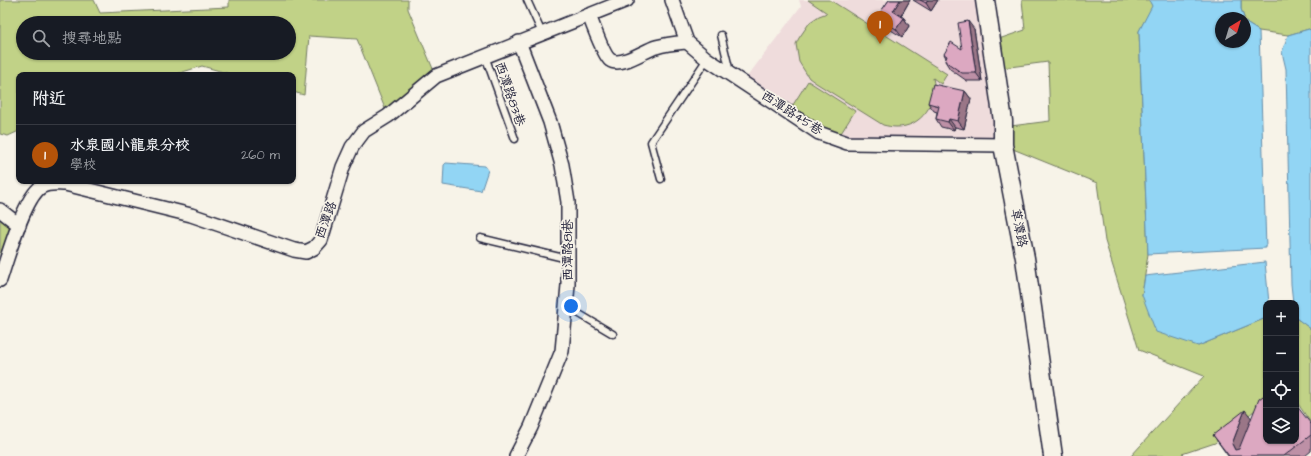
<!DOCTYPE html>
<html lang="zh-TW">
<head>
<meta charset="utf-8">
<style>
  body { margin:0; font-family:"Architects Daughter","LXGW WenKai TC",sans-serif; background:#242831; color:#f1f3f6 }
  .controls { position:absolute; right:12px; bottom:12px; display:grid; overflow:hidden; border-radius:8px; box-shadow:0 1px 3px #0004 }
  .controls button { width:36px; height:36px; display:grid; place-items:center; padding:0; border:0; border-bottom:1px solid #363941; background:#171b24; color:#f1f3f6; font:20px sans-serif }
  .compass { position:absolute; left:1215px; top:12px; width:36px; height:36px; border-radius:50%; background:#171b24; box-shadow:0 1px 3px #0004; rotate:38deg }
  .you { position:absolute; left:571px; top:306px; width:14px; height:14px; margin:-10px; border:3px solid #fff; border-radius:50%; background:#1a73e8; box-shadow:0 0 0 6px #1a73e833 }
  .badge { display:grid; place-items:center; width:26px; height:26px; border-radius:50%; background:#b45309; color:#fff; font-size:13px; font-weight:700 }
  .pin { position:absolute; translate:-50% -33px; filter:drop-shadow(0 1px 2px #0008) }
  .pin::after { content:''; position:absolute; top:21px; width:14px; height:12px; background:inherit; clip-path:polygon(0 0,100% 0,50% 100%) }
  .list { margin:0; padding:0; list-style:none }
  h2 { display:flex; justify-content:space-between; align-items:center; height:52px; margin:0; padding:0 16px; font-size:17px }
  h2 small { font-size:13px; font-weight:400; color:#9ea1a6 }
  .list li { display:grid; grid-template-columns:26px 1fr auto; gap:12px; align-items:center; box-sizing:border-box; height:60px; padding:0 16px; border-top:1px solid #363941 }
  .list b { display:block; font-size:15px; white-space:nowrap }
  .list p { margin:0; font-size:13px; white-space:nowrap; color:#9ea1a6 }
  .list em { font-size:13px; font-style:normal; color:#9ea1a6 }
  .icon { flex:none; width:22px; height:22px; fill:none; stroke:currentColor; stroke-width:2; stroke-linecap:round; stroke-linejoin:round }
  .map { position:relative; flex:none; width:1311px; height:456px; overflow:hidden }
  .search { position:absolute; background:#171b24; box-shadow:0 1px 3px #0004; left:16px; top:16px; width:280px; height:44px; display:flex; align-items:center; gap:10px; box-sizing:border-box; padding:0 14px; border-radius:22px; color:#9ea1a6; font-size:15px }
  .panel { position:absolute; background:#171b24; box-shadow:0 1px 3px #0004; left:16px; top:72px; width:280px; height:112px; border-radius:8px }
  .map>svg:first-child { display:block }
  .built { fill:#efdcdc }
  .green { fill:#c1d287; stroke:#727a61; fill-rule:evenodd }
  .water { fill:#92d5f4; stroke:#658daa }
  .lines { fill:none; stroke-linecap:round; stroke-linejoin:round }
  .lane-casing { stroke:#22223b; stroke-width:9 }
  .street-casing { stroke:#22223b; stroke-width:16 }
  .secondary-casing { stroke:#22223b; stroke-width:21 }
  .lane { stroke:#f7f3e8; stroke-width:6 }
  .street { stroke:#f7f3e8; stroke-width:13 }
  .secondary { stroke:#f7f3e8; stroke-width:18 }
  .wall { fill:#bd90a6; stroke:#22223b }
  .shaded-wall { fill:#9a7687; stroke:#22223b }
  .building { fill:#dca8c1; stroke:#22223b }
  .labels { text-anchor:middle; dominant-baseline:central; stroke-width:3.5; stroke-linejoin:round; paint-order:stroke }
  .street-label { font-size:13px; fill:#22223b; stroke:#f7f3e8 }
</style>
</head>
<body>
<div class="map">
<svg width="1311" height="456" viewBox="0 0 1311 456">
  <rect width="100%" height="100%" fill="#f7f3e8"/>
  <filter id="ink" filterUnits="userSpaceOnUse"><feTurbulence type="fractalNoise" baseFrequency=".025" numOctaves="2"/><feDisplacementMap in="SourceGraphic" scale="8" xChannelSelector="R" yChannelSelector="G"/><feConvolveMatrix kernelMatrix="1 2 1 2 8 2 1 2 1" color-interpolation-filters="sRGB"/></filter>
  <g filter="url(#ink)">
    <polygon class="built" points="799,0 982,0 1003,145 847,143 743,82 801,6"/>
    <g class="green">
      <path d="M0,0H94L100,13L229,7V0H408V9L436,76L388,116L357,39L309,36L304,95L293,92V75H234L202,66L173,75H19V131L8,136L0,134ZM23,23H289V53H23Z"/>
      <path d="M808,0H830L947,74L941,84L933,78C939,102 921,128 896,127C892,127 887,126 883,125L816,83L809,78L799,62L796,44L799,38L810,22L819,16L827,13Z"/>
      <polygon points="1022,0 1149,0 1153,6 1139,31 1148,254 1142,295 1198,346 1266,318 1266,401 1215,443 1182,454 1183,456 1131,456 1204,376 1139,350 1105,241 1097,183 1003,145 1003,127 1050,121 1048,62 994,69 990,42 1025,30"/>
      <polygon points="1241,0 1311,0 1311,31 1309,29 1288,35 1259,31 1246,23 1241,9"/>
      <polygon points="808,81 855,111 838,138 791,108"/>
      <polygon points="0,210 19,225 0,280"/>
      <polygon points="1296,318 1311,329 1311,423 1296,401"/>
    </g>
    <g class="water">
      <polygon points="1149,0 1241,0 1241,9 1244,18 1221,18 1221,42 1245,42 1245,21 1246,23 1259,31 1266,248 1148,254 1139,31 1152,6"/>
      <polygon points="1309,29 1311,31 1311,329 1296,318 1296,303 1293,303 1291,284 1286,69 1282,52 1288,35"/>
      <polygon points="446,163 485,166 488,170 481,191 443,185 444,165"/>
      <polygon points="1265,262 1269,303 1266,303 1266,318 1198,346 1156,332 1142,295 1145,276"/>
    </g>
    <g class="lines">
      <g class="lane-casing">
        <g id="lane">
          <polyline points="527,0 542,33"/>
          <polyline points="721,35 730,72"/>
          <polyline points="485,56 515,139"/>
          <polyline points="661,179 651,142 707,59"/>
          <polyline points="480,238 568,259"/>
          <polyline points="566,306 613,334"/>
        </g>
      </g>
      <g class="street-casing">
        <g id="street">
          <polyline points="672,0 687,42 707,59 819,133 847,143 1003,145"/>
          <path d="M589,15C592,23 604,56 610,60C621,68 645,50 656,47C666,44 677,43 687,42"/>
          <polyline points="0,210 19,225"/>
          <path d="M0,280C7,259 24,198 41,187C49,182 57,184 65,184L191,215L294,250L306,252L314,248L321,240L343,167L352,147L364,131L388,116L436,76L627,0"/>
          <polyline points="516,456 531,427 562,351 568,285 568,202 562,165 550,122 519,42"/>
        </g>
      </g>
      <g class="secondary-casing">
        <polyline id="secondary" points="985,0 1003,121 1003,145 1025,258 1053,456"/>
      </g>
      <use href="#lane" class="lane"/>
      <use href="#street" class="street"/>
      <use href="#secondary" class="secondary"/>
    </g>
    <g class="wall">
      <polygon points="889,0 910,0 901,16 904,18 909,26 902,37 883,25 877,17"/>
      <polygon points="913,0 938,0 931,11"/>
      <polygon points="974,29 982,81 967,81 950,69 945,61 946,58 944,54 962,49"/>
      <polygon points="965,91 971,99 964,129 955,127 954,130 941,127 936,119 937,112 934,111 928,103"/>
      <polygon points="1251,418 1311,424 1311,451 1305,456 1228,456 1213,435"/>
    </g>
    <g class="shaded-wall">
      <polygon points="900,0 910,0 899,19 893,11"/>
      <polygon points="928,0 938,0 931,11 926,3"/>
      <polygon points="904,18 909,26 902,37 896,29"/>
      <polygon points="968,21 974,29 982,81 976,73"/>
      <polygon points="965,91 971,99 964,129 958,121"/>
      <polygon points="949,119 955,127 954,130 948,122"/>
      <polygon points="1245,410 1253,420 1240,455 1235,450 1232,444"/>
    </g>
    <g class="building">
      <polygon points="889,0 900,0 893,11 904,18 896,29 877,17"/>
      <polygon points="920,0 928,0 926,3"/>
      <polygon points="968,21 976,73 962,73 945,61 947,56 944,54 951,42 962,49 958,23"/>
      <polygon points="933,84 965,91 958,121 949,119 948,122 936,119 939,106 928,103"/>
      <polygon points="1266,394 1266,441 1296,441 1296,405 1311,424 1311,435 1284,456 1229,456 1213,435 1245,410 1232,444 1235,450 1239,449 1259,399"/>
    </g>
  </g>
  <g class="labels">
    <g class="street-label">
      <text transform="translate(510 94) rotate(71)">西潭路83巷</text>
      <text transform="translate(792 113) rotate(33)">西潭路45巷</text>
      <text transform="translate(326 220) rotate(-70)">西潭路</text>
      <text transform="translate(1019 228) rotate(79)">草潭路</text>
      <text transform="translate(568 250) rotate(-90)">西潭路81巷</text>
    </g>
  </g>
</svg>
<div class="controls">
<button>+</button>
<button>−</button>
<button><svg class="icon" aria-label="locate" viewBox="0 0 24 24"><circle cx="12" cy="12" r="6"/><path d="M12 2v4M12 18v4M2 12h4M18 12h4"/></svg></button>
<button><svg class="icon" aria-label="layers" viewBox="0 0 24 24"><path d="M12 4l9 5-9 5-9-5zM3 14l9 5 9-5"/></svg></button>
</div>
<svg class="compass" viewBox="-18 -18 36 36"><path d="M0-13l5 13h-10z" fill="#e53935"/><path d="M0 13l5-13h-10z" fill="#9ea1a6"/></svg>
<div class="you"></div>
<div class="pin badge" style="left:880px;top:44px">1</div>
<div class="search"><svg class="icon" aria-label="search" viewBox="0 0 24 24"><circle cx="10" cy="10" r="6"/><path d="M15 15l6 6"/></svg>搜尋地點</div>
<section class="panel">
<h2>附近<small></small></h2>
<ul class="list">
<li><span class="badge">1</span><div><b>水泉國小龍泉分校</b><p>學校</p></div><em>260 m</em></li>
</ul>
</section>
</div>
</body>
</html>
